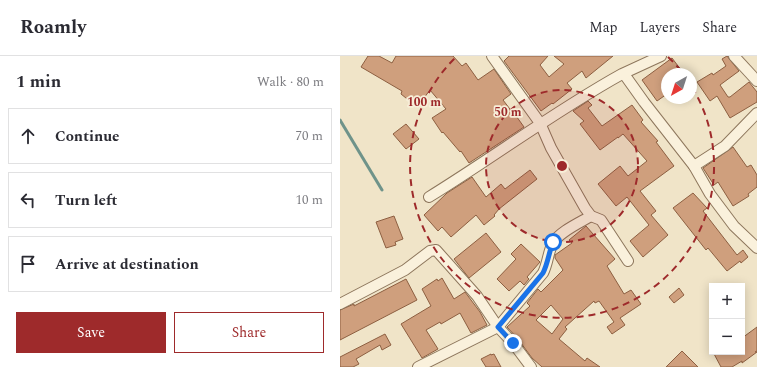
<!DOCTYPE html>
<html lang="en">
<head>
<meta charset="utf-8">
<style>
  body { margin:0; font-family:Spectral,serif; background:#f7f7f7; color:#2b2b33 }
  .controls { position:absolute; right:12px; bottom:12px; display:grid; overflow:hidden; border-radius:0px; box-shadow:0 2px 10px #0003 }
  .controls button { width:36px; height:36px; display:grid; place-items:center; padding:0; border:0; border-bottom:1px solid #e1e1e2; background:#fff; color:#2b2b33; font:20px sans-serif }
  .compass { position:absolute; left:321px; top:12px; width:36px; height:36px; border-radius:50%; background:#fff; box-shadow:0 2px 10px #0003; rotate:219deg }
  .stop { position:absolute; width:12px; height:12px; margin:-9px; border:3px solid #1a73e8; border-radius:50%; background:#fff }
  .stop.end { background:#1a73e8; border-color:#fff; box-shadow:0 1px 4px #0008 }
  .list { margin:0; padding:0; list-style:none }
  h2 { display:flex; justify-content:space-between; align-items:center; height:52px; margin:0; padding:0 16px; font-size:17px }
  h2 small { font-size:13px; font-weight:400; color:#7c7c81 }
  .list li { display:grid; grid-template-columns:26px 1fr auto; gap:12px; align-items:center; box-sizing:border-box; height:56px; margin:0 8px 8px; padding:0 8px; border:1px solid #e1e1e2; border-radius:0px }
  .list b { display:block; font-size:15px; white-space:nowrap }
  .list em { font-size:13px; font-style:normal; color:#7c7c81 }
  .actions { display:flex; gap:8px; padding:12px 16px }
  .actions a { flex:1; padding:9px 0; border:1px solid #9e2a2b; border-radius:0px; text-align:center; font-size:14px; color:#9e2a2b }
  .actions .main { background:#9e2a2b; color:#fff }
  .icon { flex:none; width:22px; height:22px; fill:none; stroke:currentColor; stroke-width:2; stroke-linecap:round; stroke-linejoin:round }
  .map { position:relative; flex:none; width:417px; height:311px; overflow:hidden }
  header { display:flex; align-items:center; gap:24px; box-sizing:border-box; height:56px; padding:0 20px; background:#fff; border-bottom:1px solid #e1e1e2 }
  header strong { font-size:19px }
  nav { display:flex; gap:22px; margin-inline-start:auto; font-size:14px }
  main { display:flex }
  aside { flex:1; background:#fff }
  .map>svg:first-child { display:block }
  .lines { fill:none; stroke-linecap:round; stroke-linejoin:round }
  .stream { stroke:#6f938a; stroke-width:3 }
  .building { fill:#cf9f7d; stroke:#8d5f41; fill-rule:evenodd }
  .minor-casing { stroke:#8d765c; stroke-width:12 }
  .minor { stroke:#faf1dc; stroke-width:10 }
  .route { stroke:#1a73e8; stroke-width:5 }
  .ring { fill:none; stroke:#9e2a2b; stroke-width:2; stroke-dasharray:7 5 }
  .centre { fill:#9e2a2b; stroke:#f7eed8; stroke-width:2 }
  .ring-label { font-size:12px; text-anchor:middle; font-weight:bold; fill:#9e2a2b; stroke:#f7eed8; stroke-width:3.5; stroke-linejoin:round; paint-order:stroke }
</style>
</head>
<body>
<header>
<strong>Roamly</strong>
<nav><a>Map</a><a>Layers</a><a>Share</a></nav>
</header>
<main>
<aside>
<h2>1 min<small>Walk · 80 m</small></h2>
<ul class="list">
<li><svg class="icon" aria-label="ahead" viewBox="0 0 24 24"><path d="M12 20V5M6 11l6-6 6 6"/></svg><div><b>Continue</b></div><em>70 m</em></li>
<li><svg class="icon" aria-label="left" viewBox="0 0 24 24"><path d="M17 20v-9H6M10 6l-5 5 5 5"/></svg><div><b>Turn left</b></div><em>10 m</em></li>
<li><svg class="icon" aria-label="arrive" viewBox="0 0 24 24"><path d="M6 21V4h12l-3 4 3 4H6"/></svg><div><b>Arrive at destination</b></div></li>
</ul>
<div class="actions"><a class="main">Save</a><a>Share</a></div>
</aside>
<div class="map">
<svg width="417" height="311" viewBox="0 0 417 311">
  <rect width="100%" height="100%" fill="#f0e4c8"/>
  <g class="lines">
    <polyline class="stream" points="0,64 42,134"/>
  </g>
  <g class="building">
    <polygon points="28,0 39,0 52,7 56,0 113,0 122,10 126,7 138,24 154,13 171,38 163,44 173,57 174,57 184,71 129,107 121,95 120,96 103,76 102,77 92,62 106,53 90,34 77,51 61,38 62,35 21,11"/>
    <polygon points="169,0 208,0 200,9 209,21 224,8 214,0 273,0 246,22 242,15 227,27 232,33 213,48 212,47 201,55 164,5"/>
    <polygon points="387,0 399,15 380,29 388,41 390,41 409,26 417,36 417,46 390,62 377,40 370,45 357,26 372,17 373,19 386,10 382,3"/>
    <polygon points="332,2 344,18 327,18 327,38 317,45 302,24"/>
    <polygon points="248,45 252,49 248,52 262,70 292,49 303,64 301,66 318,85 316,86 334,110 300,135 316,155 311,159 328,179 303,201 290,185 309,169 287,141 276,150 258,128 280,110 288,120 307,105 283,78 278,82 278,81 260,94 240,68 244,65 233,55"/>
    <polygon points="66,68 79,83 66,93 53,78"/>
    <polygon points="393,91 407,111 411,109 417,119 417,131 408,138 409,140 393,150 378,126 374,129 363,112"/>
    <polygon points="190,114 197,123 159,153 154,159 155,160 144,169 136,159 111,181 102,171 98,175 84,159 107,137 132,121 146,141 161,128 165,133"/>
    <polygon points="353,137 367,152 363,155 397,199 403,194 408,201 401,207 400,205 387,215 368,192 366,194 333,152"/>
    <polygon points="54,160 63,183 55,186 56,189 46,192 36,166"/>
    <path d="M246,170L275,203L267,210L284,238L291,234L301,248L280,262L285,269L272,278L267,271L274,266L259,245L255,247L254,245L225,271L227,273L219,283L245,305L247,302L260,311H202L192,302L178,283L167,271L190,250L187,247L198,233L201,236L223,214L215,202V199L232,187L229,184ZM211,249L223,263L212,278L196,264Z"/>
    <polygon points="146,177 161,196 129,222 114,203"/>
    <polygon points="181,188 200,206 187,221 189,223 184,229 180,225 169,235 157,223 176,203 171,198"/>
    <polygon points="102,222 114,243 125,236 140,256 147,269 131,277 120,257 101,268 100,266 86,274 98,293 82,302 61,268 91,250 82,233 97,223 98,225"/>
    <polygon points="66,223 77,244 0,284 0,254 14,248 14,250"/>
    <polygon points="339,232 344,239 334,247 329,241"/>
    <polygon points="417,271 417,295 415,296 417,296 402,307 402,305 392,311 381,311 373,296 402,296 402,282"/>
    <polygon points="45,278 51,289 42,294 40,289 16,303 19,308 13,311 0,311 0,301"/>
    <polygon points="342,295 358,311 326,311"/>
    <polygon points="151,298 151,299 154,298 161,311 146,311 141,303"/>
  </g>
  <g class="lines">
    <g class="minor-casing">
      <g id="minor">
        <polyline points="152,0 200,67 211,92 245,152 251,160 261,164 288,205"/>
        <polyline points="394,0 417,25"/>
        <polyline points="284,18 304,46 354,110 370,138 394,170 417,192"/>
        <polyline points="354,110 385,90 417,57"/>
        <path d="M89,141C154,101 215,55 282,18C295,12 308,6 321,0"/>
        <polyline points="0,248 65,214 90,195 96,194 137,240 158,271 173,287 191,311"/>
        <path d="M78,311L158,271L203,217C208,207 208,196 213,187C219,176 239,167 251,160"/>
      </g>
    </g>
    <use href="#minor" class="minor"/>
  </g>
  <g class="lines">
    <path class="route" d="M173,287L158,271L203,217C208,207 209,196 213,186"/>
  </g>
  <circle cx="222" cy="110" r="76" fill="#9e2a2b" fill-opacity=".12"/>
  <g class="ring">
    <circle cx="222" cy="110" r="76"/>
    <path d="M328 1A152 152 0 0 1 343 17M352 31A152 152 0 1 1 116 1"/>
  </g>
  <circle cx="222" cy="110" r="6" class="centre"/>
  <g class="ring-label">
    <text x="84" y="50">100 m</text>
    <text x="168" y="60">50 m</text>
  </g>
</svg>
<div class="controls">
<button>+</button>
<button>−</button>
</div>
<svg class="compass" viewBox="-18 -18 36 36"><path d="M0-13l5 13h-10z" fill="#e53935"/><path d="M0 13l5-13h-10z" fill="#7c7c81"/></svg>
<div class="stop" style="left:213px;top:186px"></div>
<div class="stop end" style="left:173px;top:287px"></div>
</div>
</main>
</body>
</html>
